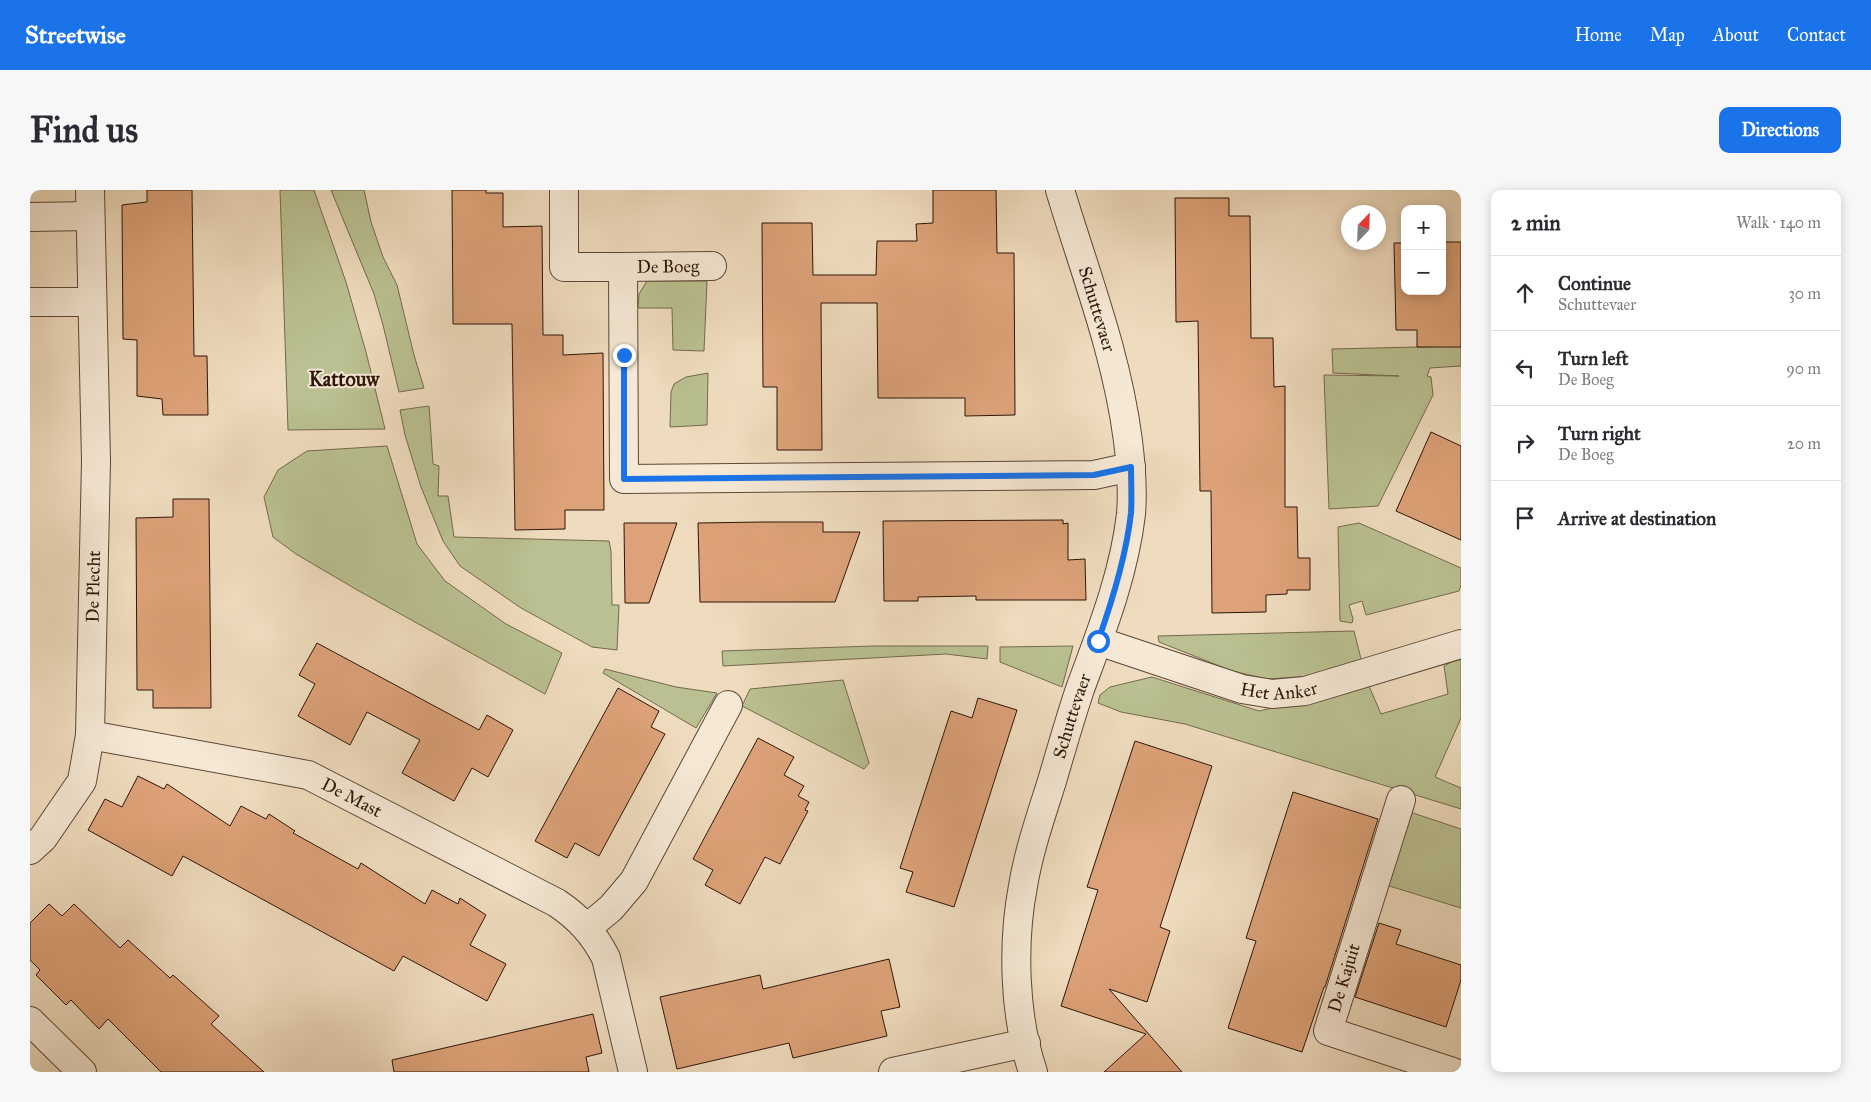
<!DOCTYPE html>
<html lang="en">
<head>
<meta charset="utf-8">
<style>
  body { margin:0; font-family:"IM FELL Great Primer",serif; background:#f7f7f7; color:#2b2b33 }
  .controls { position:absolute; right:15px; top:15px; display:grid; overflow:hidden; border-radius:10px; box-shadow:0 2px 12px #0003 }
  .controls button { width:45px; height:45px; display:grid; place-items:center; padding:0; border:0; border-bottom:1px solid #e1e1e2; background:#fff; color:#2b2b33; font:25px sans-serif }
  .compass { position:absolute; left:1311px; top:15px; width:45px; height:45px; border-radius:50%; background:#fff; box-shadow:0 2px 12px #0003; rotate:23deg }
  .stop { position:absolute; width:15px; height:15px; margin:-11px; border:4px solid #1a73e8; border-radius:50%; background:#fff }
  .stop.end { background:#1a73e8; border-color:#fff; box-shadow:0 1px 5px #0008 }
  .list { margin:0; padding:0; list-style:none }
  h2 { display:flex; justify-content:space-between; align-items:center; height:65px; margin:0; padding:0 20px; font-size:21px }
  h2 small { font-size:16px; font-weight:400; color:#7c7c81 }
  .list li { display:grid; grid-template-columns:32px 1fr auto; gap:15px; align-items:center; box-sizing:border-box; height:75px; padding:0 20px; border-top:1px solid #e1e1e2 }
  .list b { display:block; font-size:19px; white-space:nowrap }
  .list p { margin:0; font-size:16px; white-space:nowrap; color:#7c7c81 }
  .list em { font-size:16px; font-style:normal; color:#7c7c81 }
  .icon { flex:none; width:28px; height:28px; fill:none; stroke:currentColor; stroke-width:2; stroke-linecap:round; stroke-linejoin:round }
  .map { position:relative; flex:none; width:1431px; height:882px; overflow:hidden; border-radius:10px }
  header { display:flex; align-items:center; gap:30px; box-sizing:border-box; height:70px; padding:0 25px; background:#1a73e8; color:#fff }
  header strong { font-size:24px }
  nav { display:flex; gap:28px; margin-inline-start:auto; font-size:18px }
  .intro { display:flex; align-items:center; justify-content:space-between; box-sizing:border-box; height:120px; padding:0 30px }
  h1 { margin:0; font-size:35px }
  .button { padding:12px 22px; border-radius:10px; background:#1a73e8; color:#fff; font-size:18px; font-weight:700 }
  main { display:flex; gap:30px; padding:0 30px }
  aside { flex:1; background:#fff; border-radius:10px; box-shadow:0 2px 12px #0003 }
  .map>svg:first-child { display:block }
  .green { fill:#bac091; stroke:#746a4d }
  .building { fill:#dda279; stroke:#2d1509 }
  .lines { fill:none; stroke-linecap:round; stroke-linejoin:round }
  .street-casing { stroke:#5e4736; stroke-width:30 }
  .street { stroke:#f5e8d5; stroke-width:28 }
  .route { stroke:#1a73e8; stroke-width:6 }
  .labels { text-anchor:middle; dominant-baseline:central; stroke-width:4; stroke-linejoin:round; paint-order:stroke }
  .street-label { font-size:18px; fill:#2d1509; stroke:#f5e8d5 }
  .quarter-label { font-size:20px; font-weight:bold; fill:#2d1509; stroke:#f5e8d5 }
</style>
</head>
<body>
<header>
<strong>Streetwise</strong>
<nav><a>Home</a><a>Map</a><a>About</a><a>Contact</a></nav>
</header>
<div class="intro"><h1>Find us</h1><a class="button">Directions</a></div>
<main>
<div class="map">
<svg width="1431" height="882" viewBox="0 0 1431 882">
  <rect width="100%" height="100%" fill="#efdcbe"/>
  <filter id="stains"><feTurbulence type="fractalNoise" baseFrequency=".004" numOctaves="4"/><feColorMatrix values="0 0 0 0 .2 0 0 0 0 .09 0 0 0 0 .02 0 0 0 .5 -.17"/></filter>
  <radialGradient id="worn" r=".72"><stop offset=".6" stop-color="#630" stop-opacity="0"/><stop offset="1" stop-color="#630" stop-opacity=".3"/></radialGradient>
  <g class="green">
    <polygon points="250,0 284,0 316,92 336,162 355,239 258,240"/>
    <polygon points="301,0 334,0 341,32 353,67 367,95 384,165 394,198 369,202 353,135 344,104"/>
    <polygon points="617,91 677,91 674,161 643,160 642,118 608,118 609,104"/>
    <polygon points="1431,156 1431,176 1400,178 1397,186 1401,187 1403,205 1348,316 1299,319 1294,185 1369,186 1303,183 1302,159"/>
    <polygon points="678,183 677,235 640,237 641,202 644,194 656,187"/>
    <polygon points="399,216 403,274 409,276 408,306 418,306 424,347 579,351 581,361 582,415 589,415 587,460 562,457 491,418 430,376 413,351 391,297 375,245 370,220"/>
    <polygon points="357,256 387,354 415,391 476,434 532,463 515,504 329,401 266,364 243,347 234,307 248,280 277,261"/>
    <polygon points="1329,333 1431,378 1431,395 1429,401 1336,425 1332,411 1319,415 1323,429 1322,433 1310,431 1308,337"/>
    <polygon points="1324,441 1331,469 1281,486 1237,489 1202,481 1129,452 1128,446"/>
    <polygon points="843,456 958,456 957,469 916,464 693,476 692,461"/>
    <polygon points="1043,456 1032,497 970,472 970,457"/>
    <polygon points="1431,466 1431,528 1405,587 1431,598 1431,619 1155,534 1091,522 1068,513 1070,505 1080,497 1122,487 1229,521 1339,496 1351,524 1418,504 1414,476"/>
    <polygon points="575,479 646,497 687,503 666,538 573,483"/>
    <polygon points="813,490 839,573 834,579 712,516 720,499"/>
    <polygon points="1377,621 1431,639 1431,718 1356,695"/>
  </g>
  <g class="building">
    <polygon points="117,0 162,0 164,166 177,166 178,225 133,225 132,209 107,206 107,150 93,149 92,15 117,12"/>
    <polygon points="422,0 456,0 456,3 473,3 473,37 512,36 513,145 533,145 533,165 573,163 574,320 535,320 535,339 485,340 482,134 423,134"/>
    <polygon points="903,0 966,0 967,63 984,63 985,225 935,226 935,208 848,208 847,113 791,113 792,260 747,260 747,197 733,197 732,33 782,33 783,85 846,85 847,51 887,51 886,34 903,33"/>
    <polygon points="1145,8 1199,8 1199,26 1220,26 1221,148 1243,148 1244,197 1255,196 1255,317 1267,317 1268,368 1280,368 1280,400 1257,400 1257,404 1236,405 1236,422 1182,423 1181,301 1170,301 1168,131 1146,132"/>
    <polygon points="1412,52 1431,52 1431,157 1387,157 1387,140 1366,140 1364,53 1375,53 1375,101 1412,101"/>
    <polygon points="1401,242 1431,256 1431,350 1366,321"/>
    <polygon points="143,309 179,309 181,518 123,518 123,500 107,500 106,328 143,327"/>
    <polygon points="1033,330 1033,334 1038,333 1038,370 1055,369 1056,410 946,410 946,406 888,407 888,411 854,411 853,331"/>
    <polygon points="732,332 793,332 793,342 830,342 805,412 670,412 668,333"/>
    <polygon points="594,333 647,333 619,413 595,413"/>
    <polygon points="287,453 449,540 457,525 483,540 458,587 442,578 424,611 372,583 390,550 337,522 320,555 268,526 285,494 269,485"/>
    <polygon points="588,498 629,521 621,537 635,544 569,666 545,653 537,668 505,651"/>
    <polygon points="948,508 987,520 924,717 876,702 883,682 870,678 921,521 942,528"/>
    <polygon points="728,548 764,567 754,585 774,596 768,606 779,612 775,620 778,621 750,674 735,667 710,714 675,695 683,680 663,669"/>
    <polygon points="1105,551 1182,576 1130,737 1140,741 1117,812 1079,799 1152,882 1074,882 1116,844 1031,816 1068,700 1057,697"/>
    <polygon points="108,586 134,599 137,594 200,636 211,616 236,629 239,624 265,641 263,643 328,679 331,673 395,714 402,700 428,714 430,708 456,725 440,755 476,774 457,811 373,766 364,781 153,666 142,686 58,640 75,609 92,617"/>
    <polygon points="1263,602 1348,629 1295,797 1294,797 1272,862 1198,838 1226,751 1216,748"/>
    <polygon points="19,714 32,726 44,714 90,758 98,750 140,788 143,785 189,826 181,834 234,882 131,882 78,829 69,839 41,810 36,815 6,785 10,780 0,770 0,733"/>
    <polygon points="1349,733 1371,740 1366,754 1431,775 1431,790 1416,837 1325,807"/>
    <polygon points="859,769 870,817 851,821 857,846 763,868 759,853 647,879 630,807 730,785 733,799"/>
    <polygon points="563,824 572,863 556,867 559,882 364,882 362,870"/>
  </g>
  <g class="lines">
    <g class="street-casing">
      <g id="street">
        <polyline points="534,0 534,77 593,77 594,289 1064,285 1101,277"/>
        <polyline points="0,27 60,26"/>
        <path id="s1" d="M593,77L682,76"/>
        <polyline points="0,112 62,112"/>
        <path id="s2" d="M1068,451L1212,499L1242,504L1275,501L1431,454"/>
        <path id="s3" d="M60,545L278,585L527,713C549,728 564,744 576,768L603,882"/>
        <polyline points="1371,610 1298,841 1423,882"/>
        <path id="s4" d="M0,660L13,648L52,591L60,545L66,271L60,0"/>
        <polyline points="557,738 581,718 604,691 698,515"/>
        <polyline points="0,831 52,882"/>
        <polyline points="863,882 996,853"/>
        <path id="s5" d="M1003,882C984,826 982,754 993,696C999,660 1011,626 1022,591C1031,560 1040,529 1050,499C1071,442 1094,385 1101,324C1103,300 1101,275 1098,251C1087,164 1055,83 1030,0"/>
      </g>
    </g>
    <use href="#street" class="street"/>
  </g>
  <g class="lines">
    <path class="route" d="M594,165V289L1064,285L1101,277C1101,292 1102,308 1101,323C1096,367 1083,409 1068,451"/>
  </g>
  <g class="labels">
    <g class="street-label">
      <text stroke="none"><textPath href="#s1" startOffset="45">De Boeg</textPath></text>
      <text transform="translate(1067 119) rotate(73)">Schuttevaer</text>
      <text stroke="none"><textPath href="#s4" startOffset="282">De Plecht</textPath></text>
      <text stroke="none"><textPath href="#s2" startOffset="189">Het Anker</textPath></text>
      <text stroke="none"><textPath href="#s5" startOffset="365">Schuttevaer</textPath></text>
      <text stroke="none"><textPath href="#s3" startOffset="271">De Mast</textPath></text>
      <text transform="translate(1314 788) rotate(-73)">De Kajuit</text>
    </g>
    <g class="quarter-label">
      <text x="314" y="189">Kattouw</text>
    </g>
  </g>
  <rect width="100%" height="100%" filter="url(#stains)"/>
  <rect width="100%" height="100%" fill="url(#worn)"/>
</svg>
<div class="controls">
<button>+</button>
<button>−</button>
</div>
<svg class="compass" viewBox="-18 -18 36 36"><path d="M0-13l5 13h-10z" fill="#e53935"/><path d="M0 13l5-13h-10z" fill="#7c7c81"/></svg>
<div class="stop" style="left:1068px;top:451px"></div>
<div class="stop end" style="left:594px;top:165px"></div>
</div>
<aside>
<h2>2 min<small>Walk · 140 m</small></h2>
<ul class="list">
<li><svg class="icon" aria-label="ahead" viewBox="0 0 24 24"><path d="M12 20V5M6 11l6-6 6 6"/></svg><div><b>Continue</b><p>Schuttevaer</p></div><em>30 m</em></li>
<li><svg class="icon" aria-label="left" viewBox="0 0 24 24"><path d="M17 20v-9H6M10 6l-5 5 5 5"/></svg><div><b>Turn left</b><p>De Boeg</p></div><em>90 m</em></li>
<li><svg class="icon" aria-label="right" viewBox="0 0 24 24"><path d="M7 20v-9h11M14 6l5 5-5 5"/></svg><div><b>Turn right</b><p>De Boeg</p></div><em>20 m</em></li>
<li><svg class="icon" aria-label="arrive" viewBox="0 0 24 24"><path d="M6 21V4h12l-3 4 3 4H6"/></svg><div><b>Arrive at destination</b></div></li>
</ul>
</aside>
</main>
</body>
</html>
